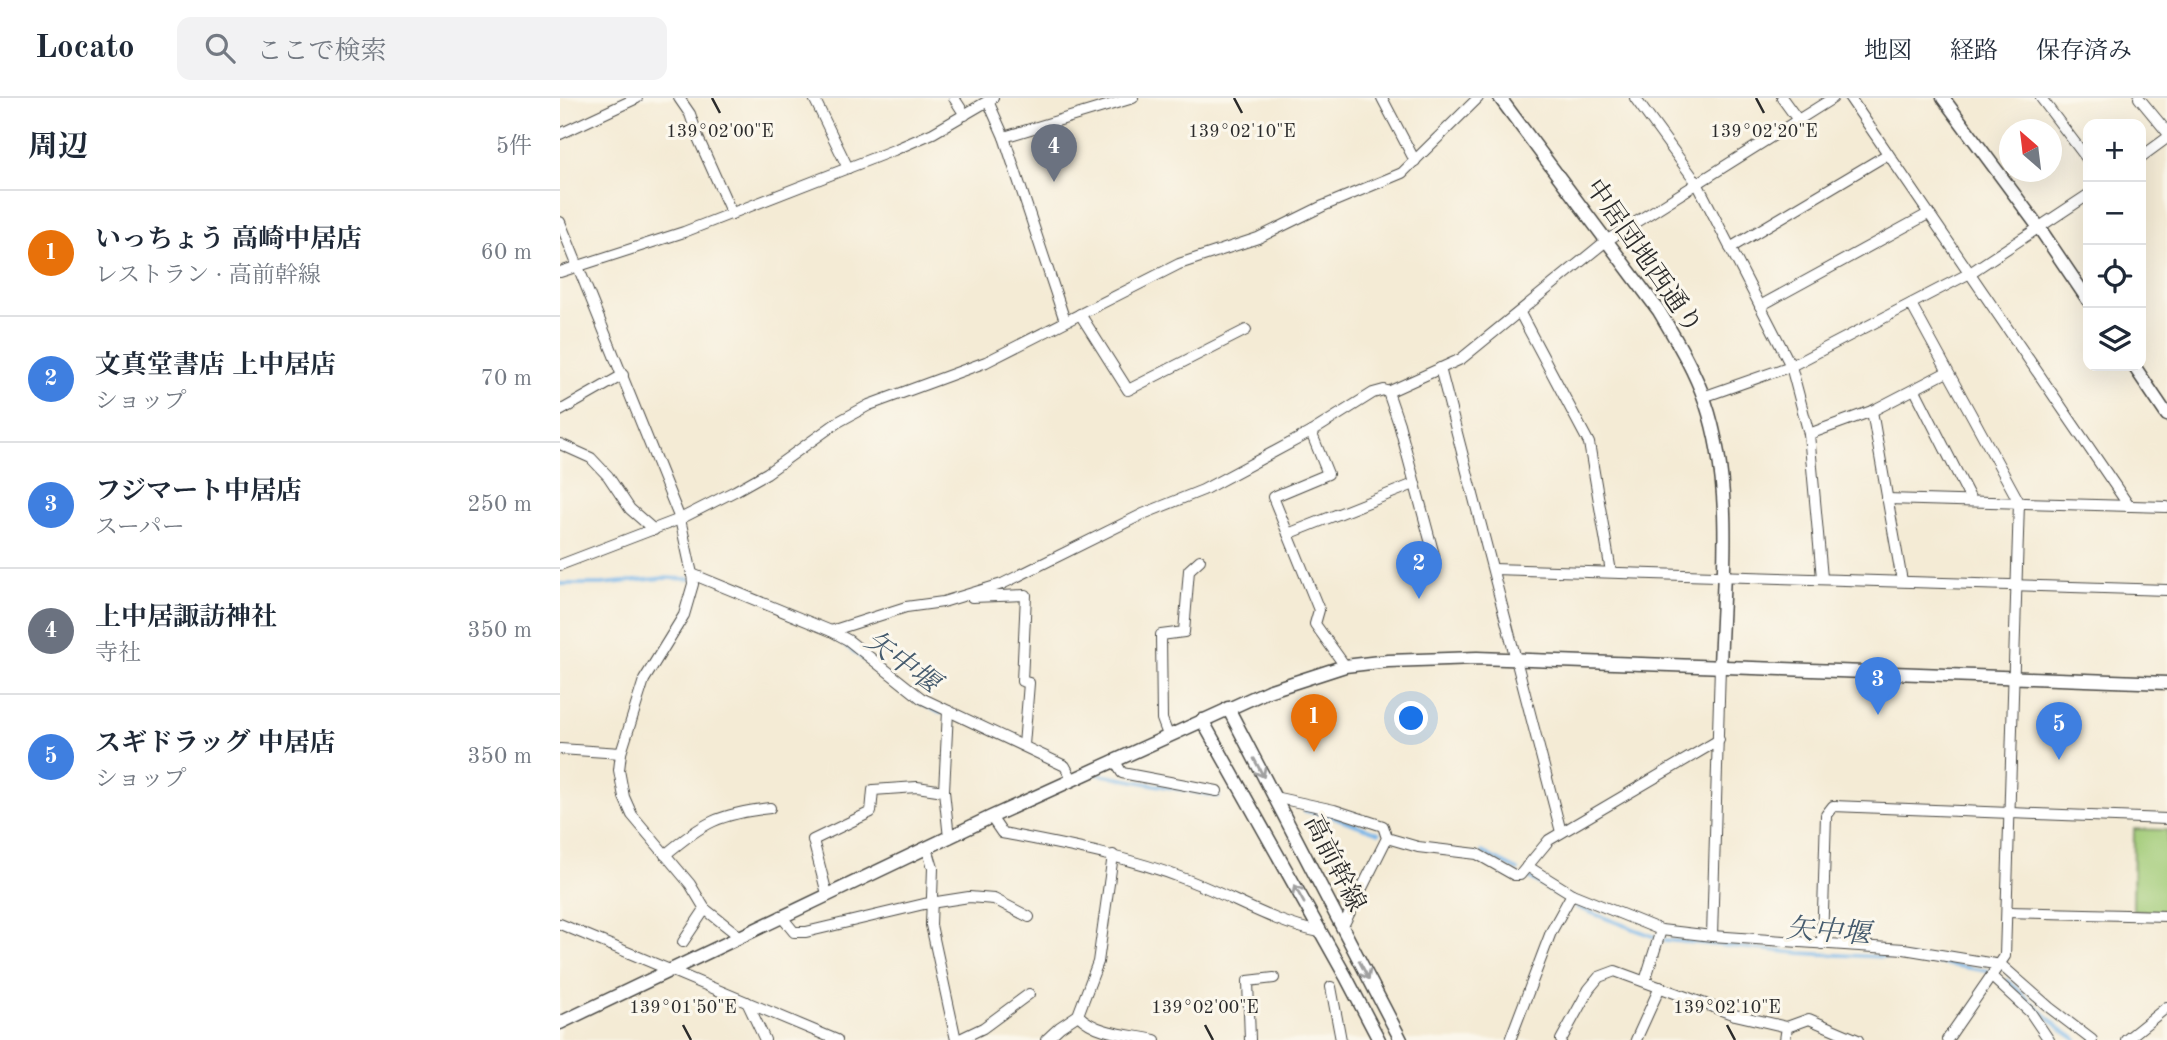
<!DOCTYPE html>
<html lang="ja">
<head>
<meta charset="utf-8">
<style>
  body { margin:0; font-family:"Old Standard TT","Noto Serif JP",serif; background:#f2f2f3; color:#1f2937 }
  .controls { position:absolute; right:21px; top:21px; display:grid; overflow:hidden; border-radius:14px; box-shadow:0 7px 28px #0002 }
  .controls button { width:63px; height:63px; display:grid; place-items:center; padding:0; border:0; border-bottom:2px solid #e0e1e3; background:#fff; color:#1f2937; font:35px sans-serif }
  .compass { position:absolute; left:1439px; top:21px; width:63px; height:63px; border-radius:50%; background:#fff; box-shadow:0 7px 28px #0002; rotate:332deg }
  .you { position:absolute; left:852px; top:621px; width:24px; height:24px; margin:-18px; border:5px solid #fff; border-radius:50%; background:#1a73e8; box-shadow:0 0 0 10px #1a73e833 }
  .badge { display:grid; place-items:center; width:46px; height:46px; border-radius:50%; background:#7c3aed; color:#fff; font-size:23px; font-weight:700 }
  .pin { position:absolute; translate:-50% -58px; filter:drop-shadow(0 2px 4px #0008) }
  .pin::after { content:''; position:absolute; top:37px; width:24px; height:21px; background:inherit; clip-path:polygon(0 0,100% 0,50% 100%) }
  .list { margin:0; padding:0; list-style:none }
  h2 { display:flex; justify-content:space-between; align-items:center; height:91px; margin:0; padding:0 28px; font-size:30px }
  h2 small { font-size:23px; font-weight:400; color:#747a83 }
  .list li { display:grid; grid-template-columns:46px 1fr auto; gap:21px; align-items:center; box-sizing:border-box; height:126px; padding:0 28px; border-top:2px solid #e0e1e3 }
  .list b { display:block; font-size:26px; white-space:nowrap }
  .list p { margin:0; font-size:23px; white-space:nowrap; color:#747a83 }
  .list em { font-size:23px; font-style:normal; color:#747a83 }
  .icon { flex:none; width:38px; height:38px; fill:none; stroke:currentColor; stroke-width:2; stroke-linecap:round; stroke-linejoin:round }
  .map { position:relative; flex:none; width:1607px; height:942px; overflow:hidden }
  header { display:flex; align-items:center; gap:42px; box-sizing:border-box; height:98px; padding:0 35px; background:#fff; border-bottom:2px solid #e0e1e3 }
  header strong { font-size:33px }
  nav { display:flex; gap:38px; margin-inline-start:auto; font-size:24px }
  .search { width:490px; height:63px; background:#f2f2f3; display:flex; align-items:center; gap:18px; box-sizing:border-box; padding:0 24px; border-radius:14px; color:#747a83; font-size:26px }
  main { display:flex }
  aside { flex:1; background:#fff }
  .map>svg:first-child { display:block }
  .green { fill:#a1cb77; stroke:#667b51; stroke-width:2 }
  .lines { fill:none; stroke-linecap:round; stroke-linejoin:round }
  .stream { stroke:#76b5e9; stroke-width:3.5 }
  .minor-casing { stroke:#494844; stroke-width:12 }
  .tertiary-casing { stroke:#494844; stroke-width:15 }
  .minor { stroke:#fff; stroke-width:10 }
  .tertiary { stroke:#fff; stroke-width:12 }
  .oneway { stroke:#a0a0a0 }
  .ticks { fill:none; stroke:#2b2b2b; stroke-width:2.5 }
  .labels { text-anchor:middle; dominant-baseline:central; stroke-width:6; stroke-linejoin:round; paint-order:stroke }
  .street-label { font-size:26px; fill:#2b2b2b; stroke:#fbf7ec }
  .water-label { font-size:28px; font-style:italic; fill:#455b6e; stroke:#fbf7ec }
  .ticks-label { font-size:18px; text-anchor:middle; fill:#2b2b2b; stroke:#fbf7ec; stroke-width:6; stroke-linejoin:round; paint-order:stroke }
</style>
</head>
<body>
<header>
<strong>Locato</strong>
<div class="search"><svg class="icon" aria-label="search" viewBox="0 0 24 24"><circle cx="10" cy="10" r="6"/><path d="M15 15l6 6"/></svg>ここで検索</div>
<nav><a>地図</a><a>経路</a><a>保存済み</a></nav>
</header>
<main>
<aside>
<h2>周辺<small>5件</small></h2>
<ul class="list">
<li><span class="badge" style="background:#e8710a">1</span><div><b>いっちょう 高崎中居店</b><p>レストラン · 高前幹線</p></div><em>60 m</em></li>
<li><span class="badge" style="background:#3f7fe0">2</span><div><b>文真堂書店 上中居店</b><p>ショップ</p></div><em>70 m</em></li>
<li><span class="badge" style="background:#3f7fe0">3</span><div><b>フジマート中居店</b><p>スーパー</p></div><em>250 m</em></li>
<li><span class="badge" style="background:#6b7280">4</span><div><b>上中居諏訪神社</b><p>寺社</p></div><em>350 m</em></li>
<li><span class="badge" style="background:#3f7fe0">5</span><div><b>スギドラッグ 中居店</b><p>ショップ</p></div><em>350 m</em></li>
</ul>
</aside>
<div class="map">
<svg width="1607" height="942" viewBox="0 0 1607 942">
  <rect width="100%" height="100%" fill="#fbf7ec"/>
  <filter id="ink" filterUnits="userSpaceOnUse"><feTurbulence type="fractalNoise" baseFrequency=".0143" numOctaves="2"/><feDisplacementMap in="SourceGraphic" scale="14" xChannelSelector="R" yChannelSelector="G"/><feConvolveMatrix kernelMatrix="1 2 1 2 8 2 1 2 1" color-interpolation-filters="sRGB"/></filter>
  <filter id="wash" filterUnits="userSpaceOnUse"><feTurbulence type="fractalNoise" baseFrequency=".00686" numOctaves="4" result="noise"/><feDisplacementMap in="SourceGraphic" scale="28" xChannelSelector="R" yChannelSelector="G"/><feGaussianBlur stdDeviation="1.57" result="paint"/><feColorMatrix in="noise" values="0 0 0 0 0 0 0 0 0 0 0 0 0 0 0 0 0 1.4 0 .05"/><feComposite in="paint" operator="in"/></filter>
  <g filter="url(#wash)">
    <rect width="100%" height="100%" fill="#f4ebd5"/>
    <polygon class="green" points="1574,731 1607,732 1607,814 1573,813"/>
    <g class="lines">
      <g class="stream">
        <polyline points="0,486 42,486 104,480 130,481"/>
        <path d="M274,540C312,563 339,598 381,615"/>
        <polyline points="537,676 659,699"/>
        <polyline points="745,713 765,716 819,735"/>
        <polyline points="922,754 958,772"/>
        <polyline points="970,780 999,798"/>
        <polyline points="1016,809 1095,839"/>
        <polyline points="1105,842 1238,855 1347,860 1428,873"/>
        <polyline points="1447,882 1501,931 1517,942"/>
      </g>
    </g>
  </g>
  <g filter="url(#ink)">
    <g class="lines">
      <g class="minor-casing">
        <g id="minor">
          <polyline points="119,0 130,16 139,42 172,116"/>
          <polyline points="254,0 288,70"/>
          <polyline points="394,0 405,17"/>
          <polyline points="822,0 855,63"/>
          <polyline points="1075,0 1137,85 1231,268 1249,336 1262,480"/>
          <polyline points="1222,0 1238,22"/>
          <polyline points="1290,0 1569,408"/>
          <polyline points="1481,0 1528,62"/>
          <polyline points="1579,0 1607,34"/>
          <polyline points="428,3 444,39 505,223"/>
          <polyline points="0,36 77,0"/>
          <polyline points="444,39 573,0"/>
          <polyline points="1581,59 1607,40"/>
          <polyline points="0,124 120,421 132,476 133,486 124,517 84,582 61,655 59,672 64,699 72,717 130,786 145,811 179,838"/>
          <polyline points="1170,150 1328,56"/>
          <polyline points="0,174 124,134 334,52 373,35 433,0"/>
          <polyline points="1351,206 1459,404 1445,858 1387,942"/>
          <polyline points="1200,208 1368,116"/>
          <polyline points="960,215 1029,345 1051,474"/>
          <polyline points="520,216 568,292 686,232"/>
          <polyline points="880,270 1001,734"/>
          <polyline points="1355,292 1411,402"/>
          <polyline points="1143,299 1231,268 1410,175 1528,97"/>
          <polyline points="0,313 63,277"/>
          <polyline points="1312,313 1342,483"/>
          <polyline points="751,334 768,376 713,399 759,512 755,526 785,568"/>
          <polyline points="1249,336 1312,313 1387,274"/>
          <polyline points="0,346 31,360 48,378 70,411 94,432"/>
          <polyline points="1327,401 1607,409"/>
          <polyline points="728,436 854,386"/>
          <polyline points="874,457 839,326 828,294 901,261 1046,143 1273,0"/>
          <polyline points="0,467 120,421 175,393 207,375 278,324 309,307 426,264 619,166 698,140 763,108 842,75 918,0"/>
          <polyline points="933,471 1607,492"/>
          <polyline points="132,476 271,533 288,542 361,600 505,668 512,681"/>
          <polyline points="412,499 466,497 462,583 469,585 464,647"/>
          <polyline points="271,533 346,509 383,504 442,486 583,416 643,392 751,334 813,295 824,292 828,294"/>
          <polyline points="388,613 384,693 389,740"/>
          <polyline points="608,637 602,621 601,537 624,534 629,472 640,462"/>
          <polyline points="0,651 61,655"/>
          <polyline points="554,662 562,675 657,693"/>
          <polyline points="714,699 774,712 823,728 827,740 782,830"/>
          <path d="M431,719L442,735C504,747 566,758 625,781C671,798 713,825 760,834"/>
          <polyline points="827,740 858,749 917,756 954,777 960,777 989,742 1159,642"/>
          <polyline points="367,750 373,770 371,827 396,942"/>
          <path d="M105,757C144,724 159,716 210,710"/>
          <polyline points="967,768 1012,796 1101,832 1152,838 1344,851 1441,867 1490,910 1532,942"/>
          <polyline points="267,796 253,742 311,714 313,692 357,689 384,693"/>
          <polyline points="1447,814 1607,818"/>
          <polyline points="221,818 234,834 246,834 364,806 409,799 434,801 469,819"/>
          <polyline points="0,826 277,942"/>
          <polyline points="1152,838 1160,568"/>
          <polyline points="123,844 145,811"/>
          <polyline points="1262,846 1266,717 1273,708 1607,721"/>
          <polyline points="1432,879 1470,914 1489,942"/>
          <polyline points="1085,883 1101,832"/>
          <polyline points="771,889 781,942"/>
          <polyline points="187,904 205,942"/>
          <path d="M518,917C538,937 569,936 595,942"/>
          <polyline points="398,942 423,930 469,896"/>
          <polyline points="486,942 500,929 518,917 538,864 553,757"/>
          <polyline points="690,942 688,883 714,880"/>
          <polyline points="950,942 991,834 1012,796"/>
          <polyline points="1001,942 1029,891 1039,879 1055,873 1175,917 1227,929"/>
          <polyline points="1076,942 1100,889"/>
          <polyline points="1225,942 1227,929 1249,921 1298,942"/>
          <polyline points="1566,942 1607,909"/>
        </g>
      </g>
      <g class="tertiary-casing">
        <g id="tertiary">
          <path d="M940,0L1099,213C1116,242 1134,271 1145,303C1174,388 1163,480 1160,568"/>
          <polyline points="1383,0 1480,131 1528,202"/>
          <polyline points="1574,268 1607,317"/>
          <polyline points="668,610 841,942"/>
          <polyline points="642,622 786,879 819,942"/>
          <polyline points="0,925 431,719 708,593 785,568 828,563 917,560 1607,585"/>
        </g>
      </g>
      <use href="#minor" class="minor"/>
      <use href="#tertiary" class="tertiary"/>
    </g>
    <defs><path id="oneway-shaft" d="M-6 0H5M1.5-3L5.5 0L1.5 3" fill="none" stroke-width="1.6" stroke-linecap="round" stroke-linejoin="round" transform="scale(1.75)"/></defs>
    <g class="oneway">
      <use href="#oneway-shaft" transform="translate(699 670) rotate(62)"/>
      <use href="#oneway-shaft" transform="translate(739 796) rotate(-119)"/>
      <use href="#oneway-shaft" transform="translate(804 872) rotate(62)"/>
    </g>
  </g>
  <path class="ticks" d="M152,0L160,15M674,0L682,15M1196,0L1204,15M123,927L131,942M645,927L653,942M1167,927L1175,942"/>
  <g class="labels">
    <g class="street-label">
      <text transform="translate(1083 159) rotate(55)">中居団地西通り</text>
      <text transform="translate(774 766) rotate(63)">高前幹線</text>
    </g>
    <g class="water-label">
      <text transform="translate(341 565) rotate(36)">矢中堰</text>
      <text transform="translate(1268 835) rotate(4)">矢中堰</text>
    </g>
  </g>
  <g class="ticks-label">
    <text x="682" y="39">139°02'10"E</text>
    <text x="1204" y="39">139°02'20"E</text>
    <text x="160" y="39">139°02'00"E</text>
    <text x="123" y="915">139°01'50"E</text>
    <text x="645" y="915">139°02'00"E</text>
    <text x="1167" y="915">139°02'10"E</text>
  </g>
</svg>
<div class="controls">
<button>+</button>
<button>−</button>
<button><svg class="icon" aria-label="locate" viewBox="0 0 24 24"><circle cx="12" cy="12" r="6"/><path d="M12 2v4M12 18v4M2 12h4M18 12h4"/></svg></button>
<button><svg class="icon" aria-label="layers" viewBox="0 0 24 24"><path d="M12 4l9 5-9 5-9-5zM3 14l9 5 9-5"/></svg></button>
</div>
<svg class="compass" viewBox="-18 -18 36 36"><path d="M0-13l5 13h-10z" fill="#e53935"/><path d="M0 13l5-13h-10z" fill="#747a83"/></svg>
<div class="you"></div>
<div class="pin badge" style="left:754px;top:654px;background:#e8710a">1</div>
<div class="pin badge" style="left:859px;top:501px;background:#3f7fe0">2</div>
<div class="pin badge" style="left:1318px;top:617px;background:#3f7fe0">3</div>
<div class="pin badge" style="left:494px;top:84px;background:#6b7280">4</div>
<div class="pin badge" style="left:1499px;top:662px;background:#3f7fe0">5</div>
</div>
</main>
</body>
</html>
